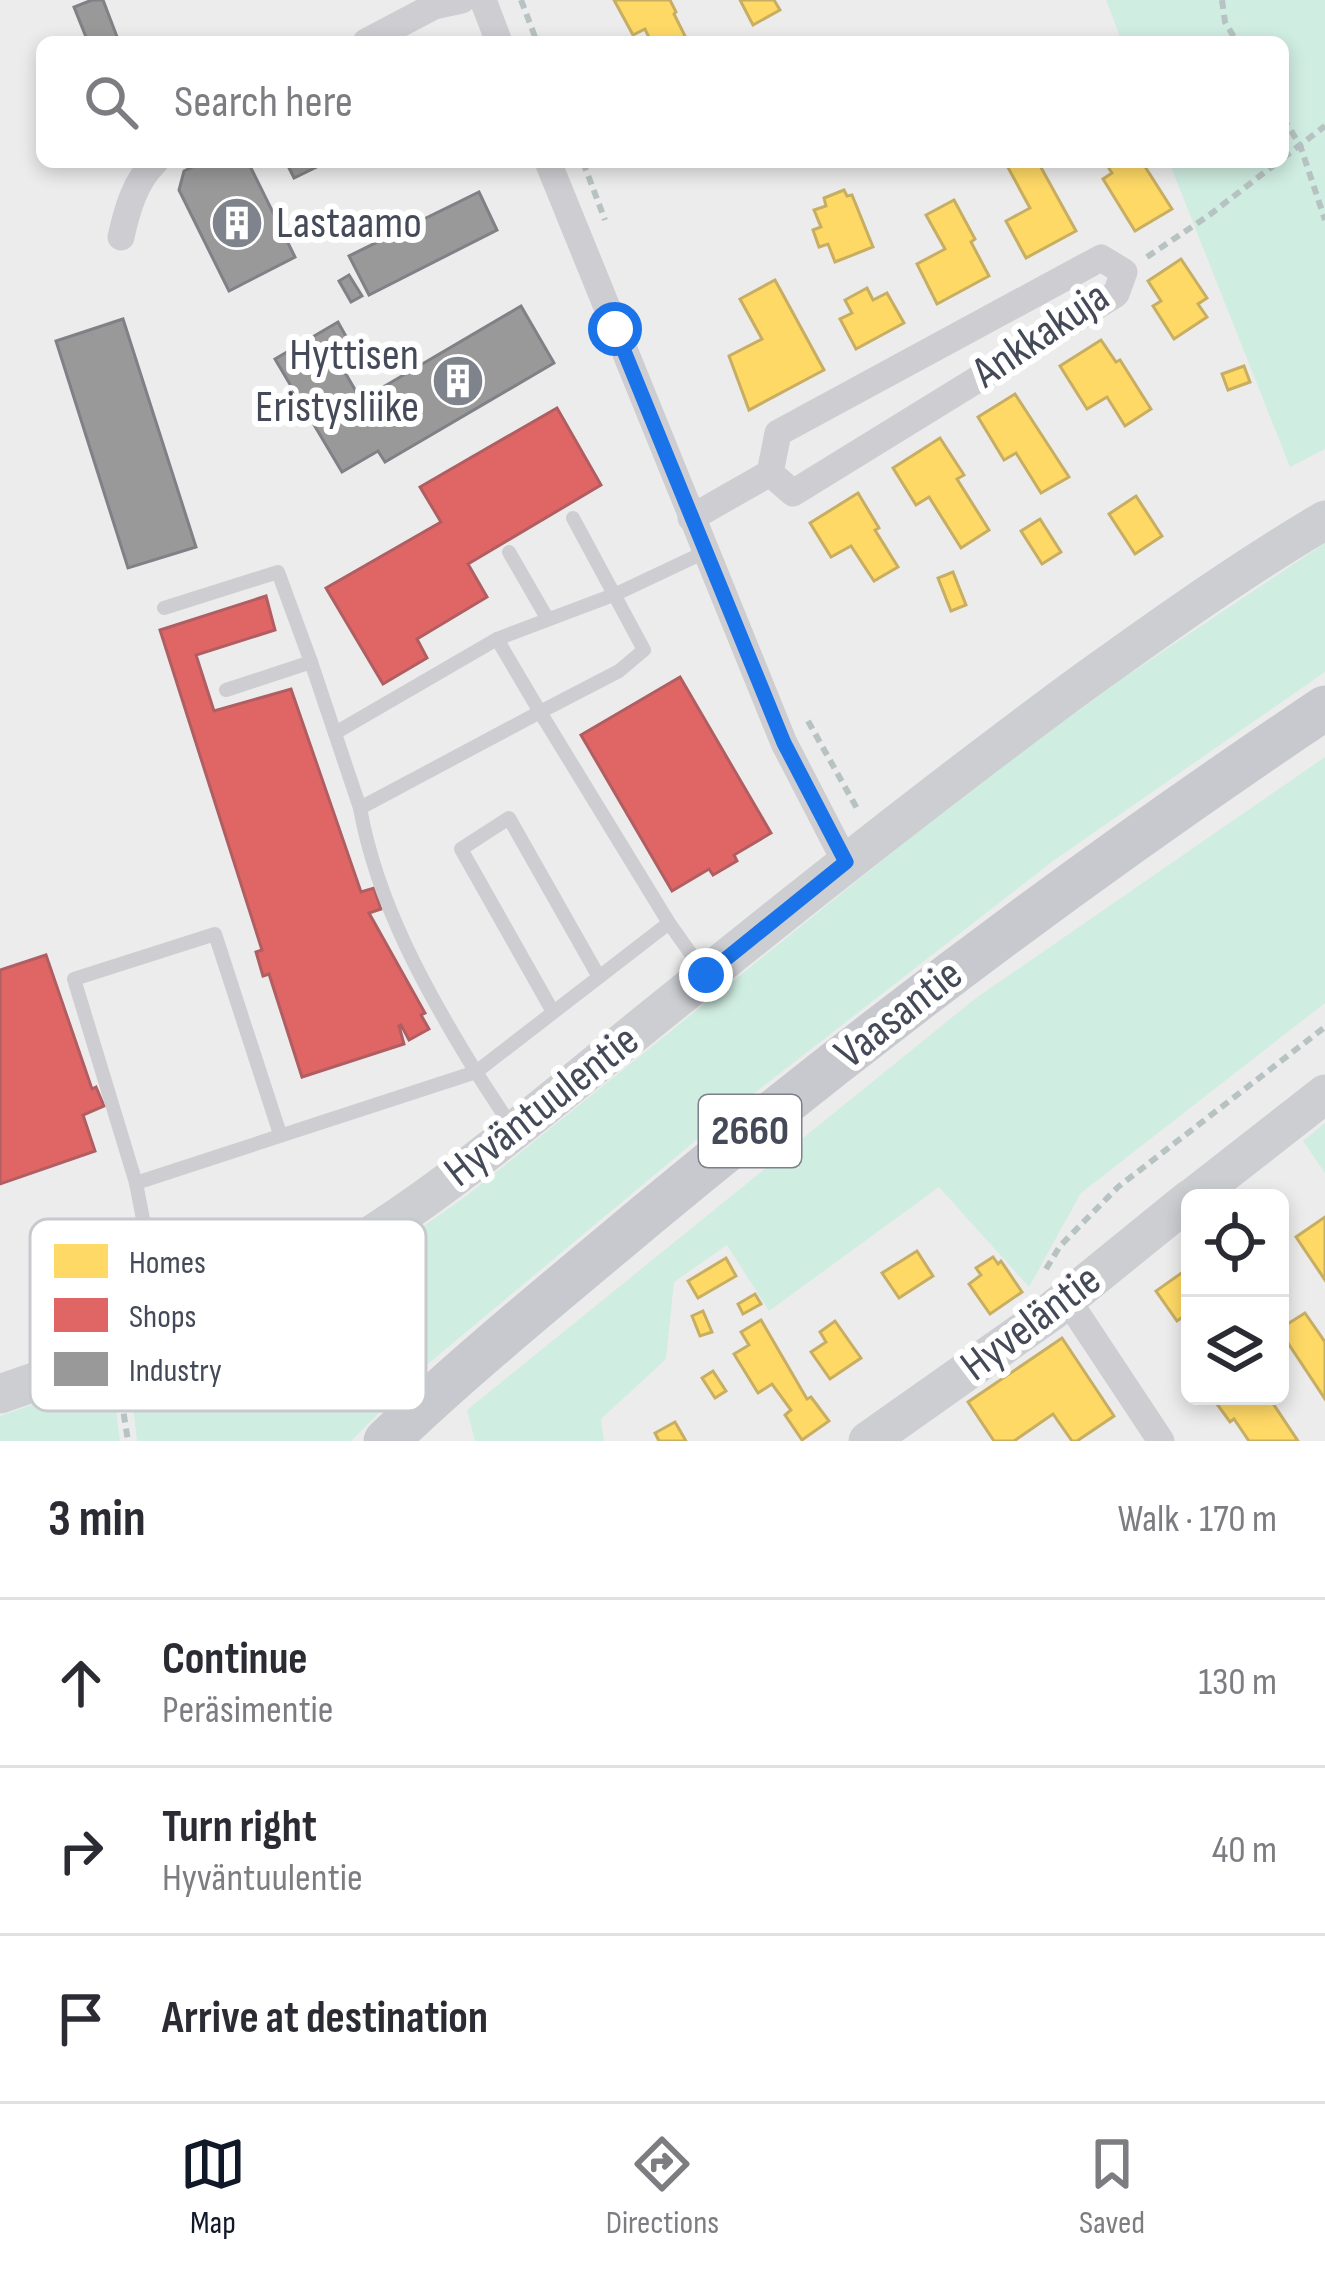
<!DOCTYPE html>
<html lang="en">
<head>
<meta charset="utf-8">
<style>
  body { margin:0; font-family:"Sofia Sans Condensed",sans-serif; background:#f2f2f3; color:#2b2b33 }
  .controls { position:absolute; right:36px; bottom:36px; display:grid; overflow:hidden; border-radius:18px; box-shadow:0 6px 18px #0003 }
  .controls button { width:108px; height:108px; display:grid; place-items:center; padding:0; border:0; border-bottom:3px solid #e1e1e2; background:#fff; color:#2b2b33; font:60px sans-serif }
  .stop { position:absolute; width:36px; height:36px; margin:-27px; border:9px solid #1a73e8; border-radius:50%; background:#fff }
  .stop.end { background:#1a73e8; border-color:#fff; box-shadow:0 3px 12px #0008 }
  .list { margin:0; padding:0; list-style:none }
  h2 { display:flex; justify-content:space-between; align-items:center; height:156px; margin:0; padding:0 48px; font-size:51px }
  h2 small { font-size:39px; font-weight:400; color:#7c7c81 }
  .list li { display:grid; grid-template-columns:78px 1fr auto; gap:36px; align-items:center; box-sizing:border-box; height:168px; padding:0 48px; border-top:3px solid #e1e1e2 }
  .list b { display:block; font-size:45px; white-space:nowrap }
  .list p { margin:0; font-size:39px; white-space:nowrap; color:#7c7c81 }
  .list em { font-size:39px; font-style:normal; color:#7c7c81 }
  .icon { flex:none; width:66px; height:66px; fill:none; stroke:currentColor; stroke-width:2; stroke-linecap:round; stroke-linejoin:round }
  .map { position:relative; flex:none; width:1325px; height:1441px; overflow:hidden }
  .search { position:absolute; background:#fff; box-shadow:0 6px 18px #0003; left:36px; right:36px; top:36px; height:132px; display:flex; align-items:center; gap:30px; box-sizing:border-box; padding:0 42px; border-radius:18px; color:#7c7c81; font-size:45px }
  .sheet { height:660px; background:#fff }
  nav { display:flex; justify-content:space-around; align-items:center; box-sizing:border-box; height:168px; border-top:3px solid #e1e1e2; background:#fff; font-size:33px; color:#7c7c81 }
  nav a { display:grid; justify-items:center; gap:6px }
  nav .on { color:#111827 }
  .map>svg:first-child { display:block }
  .green { fill:#d0ede2 }
  .homes { fill:#ffd966; stroke:#c7ae62; stroke-width:3 }
  .shops { fill:#e06666; stroke:#b15e62; stroke-width:3 }
  .industry { fill:#999; stroke:#808186; stroke-width:3 }
  .lines { fill:none; stroke-linecap:round; stroke-linejoin:round }
  .path { stroke:#b7c3c2; stroke-width:6; stroke-dasharray:9 6; stroke-linecap:butt }
  .lane { stroke:#ceced2; stroke-width:14 }
  .street { stroke:#ceced2; stroke-width:27 }
  .secondary { stroke:#ccced2; stroke-width:39 }
  .primary { stroke:#c7c9ce; stroke-width:45 }
  .route { stroke:#1a73e8; stroke-width:15 }
  .labels { text-anchor:middle; dominant-baseline:central; stroke-width:12; stroke-linejoin:round; paint-order:stroke }
  .shield { fill:#fff; stroke:#7c808a; stroke-width:3 }
  .shield-label { font-size:42px; font-weight:bold; fill:#444a58 }
  .poi-label { font-size:45px; fill:#444a58; stroke:#fff; text-anchor:start }
  .street-label { font-size:45px; fill:#444a58; stroke:#fff }
  .key { fill:#fff; stroke:#c7c9cd; stroke-width:3 }
  .key-label { font-size:33px; fill:#444a58 }
</style>
</head>
<body>
<div class="map">
<svg width="1325" height="1441" viewBox="0 0 1325 1441">
  <rect width="100%" height="100%" fill="#edecec"/>
  <g class="green">
    <polygon points="1106,0 1325,0 1325,449 1290,467 1169,162 1283,162 1283,42 1122,42"/>
    <path d="M1325,543V672L1053,861L725,1116L429,1363L351,1441H137L129,1372C182,1353 236,1336 286,1310C350,1276 411,1236 469,1194L972,788L1123,678Z"/>
    <polygon points="1325,757 1325,1003 1081,1193 1029,1287 939,1187 769,1311 727,1245 674,1282 666,1359 601,1419 604,1441 475,1441 467,1410 976,998"/>
    <polygon points="1325,1123 1325,1173 1303,1141"/>
    <polygon points="112,1377 120,1441 0,1441 0,1416"/>
  </g>
  <g class="homes">
    <polygon points="614,0 670,0 676,12 674,14 688,42 651,42 645,29 633,35"/>
    <polygon points="740,0 774,0 780,10 753,25"/>
    <polygon points="1005,162 1038,162 1076,231 1026,258 1006,221 1030,208"/>
    <polygon points="1105,162 1142,162 1172,209 1135,231 1103,179 1112,173"/>
    <polygon points="844,190 847,196 852,195 873,247 835,262 828,244 819,247 813,230 821,227 814,210 826,206 824,198"/>
    <polygon points="954,200 975,239 971,242 989,276 937,304 917,264 945,249 926,215"/>
    <polygon points="1181,259 1207,298 1198,304 1207,317 1174,339 1153,306 1161,301 1148,281"/>
    <polygon points="775,280 824,370 749,410 729,356 762,339 740,299"/>
    <polygon points="867,288 873,300 887,293 904,323 856,349 840,319 852,313 845,300"/>
    <polygon points="1101,340 1116,362 1120,360 1151,409 1125,426 1107,397 1087,409 1060,366"/>
    <polygon points="1244,366 1250,382 1228,390 1222,374"/>
    <polygon points="1015,394 1069,477 1041,493 1016,453 1004,460 978,417"/>
    <polygon points="940,438 964,475 957,479 989,530 961,548 929,497 916,505 893,468"/>
    <polygon points="858,493 879,528 875,530 898,567 874,581 851,546 831,557 810,523"/>
    <polygon points="1136,496 1162,536 1135,554 1109,514"/>
    <polygon points="1040,519 1061,552 1042,564 1021,531"/>
    <polygon points="953,572 966,605 951,611 938,578"/>
    <polygon points="1325,1217 1325,1280 1296,1237"/>
    <polygon points="917,1251 933,1276 899,1298 882,1273"/>
    <polygon points="993,1257 998,1264 1001,1261 1022,1292 990,1314 969,1284 981,1275 976,1268"/>
    <polygon points="726,1258 736,1276 698,1298 688,1281"/>
    <polygon points="1190,1267 1190,1312 1177,1321 1156,1291"/>
    <polygon points="755,1294 761,1304 743,1314 738,1304"/>
    <polygon points="703,1311 712,1332 700,1336 692,1316"/>
    <polygon points="1305,1313 1325,1342 1325,1399 1280,1331 1280,1316 1286,1325"/>
    <polygon points="761,1320 807,1399 811,1397 829,1421 802,1440 785,1415 791,1410 772,1384 758,1393 734,1354 749,1345 741,1332"/>
    <polygon points="835,1321 861,1358 830,1379 811,1352 826,1342 820,1332"/>
    <polygon points="1062,1338 1114,1416 1077,1441 1072,1441 1053,1414 1014,1441 994,1441 968,1402"/>
    <polygon points="713,1371 726,1391 715,1398 702,1378"/>
    <polygon points="1211,1396 1268,1396 1298,1441 1249,1441 1234,1419 1230,1422"/>
    <polygon points="675,1422 686,1441 659,1441 655,1433"/>
  </g>
  <g class="shops">
    <polygon points="557,408 601,485 468,564 487,597 417,639 427,658 383,684 326,588 441,522 420,487"/>
    <polygon points="266,596 275,630 196,655 214,711 291,689 361,892 374,888 381,909 369,913 425,1013 421,1015 429,1029 409,1040 401,1025 399,1026 404,1044 302,1077 269,974 263,976 256,952 262,950 160,630"/>
    <polygon points="680,677 771,833 734,855 737,861 713,875 709,869 672,891 581,735"/>
    <polygon points="46,955 92,1089 96,1087 104,1106 83,1115 95,1151 0,1184 0,970"/>
  </g>
  <g class="industry">
    <polygon points="92,0 103,0 119,42 88,42 74,7"/>
    <polygon points="203,162 248,162 295,257 229,291 179,190 184,171"/>
    <polygon points="286,162 327,162 294,178"/>
    <polygon points="479,192 497,230 369,295 349,256"/>
    <polygon points="349,275 362,296 351,302 339,281"/>
    <polygon points="521,306 554,363 385,462 378,451 342,472 275,359 338,322 348,340 332,350 361,400"/>
    <polygon points="123,319 196,547 128,568 56,341"/>
  </g>
  <g class="lines">
    <g class="path">
      <polyline points="521,0 537,42"/>
      <polyline points="1222,0 1225,22 1237,42"/>
      <polyline points="1283,118 1300,145 1325,220"/>
      <polyline points="1283,158 1325,126"/>
      <polyline points="583,162 605,220"/>
      <polyline points="1147,257 1208,216 1278,162"/>
      <polyline points="808,721 859,812"/>
      <polyline points="1046,1269 1060,1246 1118,1187 1325,1027"/>
      <polyline points="119,1384 128,1441"/>
    </g>
    <g class="lane">
      <polyline points="509,552 547,618"/>
      <polyline points="164,608 278,572 311,662"/>
      <polyline points="497,639 616,594 705,552"/>
      <polyline points="226,690 311,662 360,808"/>
      <polyline points="335,733 497,639 540,712 619,671 644,650 573,518"/>
      <path d="M669,923L540,712L360,808C377,903 426,991 476,1072L669,923L703,971"/>
      <polyline points="553,1012 461,849 509,818 599,977"/>
      <polyline points="136,1183 476,1072 513,1129"/>
      <polyline points="167,1329 160,1307 136,1183 74,979 215,934 280,1134"/>
    </g>
    <g class="street">
      <polyline points="483,0 499,42"/>
      <polyline points="366,42 434,6 462,0"/>
      <polyline points="548,162 784,743 846,863"/>
      <path d="M121,237C127,210 135,181 155,162"/>
      <polyline points="691,518 770,473 793,493 1116,294 1124,272 1101,258 778,433 770,473"/>
      <polyline points="1067,1299 1161,1441"/>
    </g>
    <g class="secondary">
      <polyline points="1192,1198 1325,1094"/>
      <path d="M0,1394C113,1354 232,1320 336,1257C455,1186 560,1092 669,1005C805,895 942,786 1084,682C1162,626 1242,569 1325,520"/>
      <polyline points="868,1441 1052,1311 1190,1199"/>
    </g>
    <path class="primary" d="M386,1441C469,1362 559,1289 647,1215C864,1035 1090,865 1325,708"/>
  </g>
  <g class="lines">
    <polyline class="route" points="615,329 784,743 846,862 706,975"/>
  </g>
  <defs>
    <g id="building-disc" transform="scale(2.7)"><circle r="9.5" fill="#7f838c" stroke="#fff"/><path d="M-4-6H4V6H1V3H-1V6H-4ZM-2.5-4.3h1.7v1.8h-1.7ZM.8-4.3h1.7v1.8H.8ZM-2.5-1h1.7V.8h-1.7ZM.8-1h1.7V.8H.8Z" fill="#fff"/></g>
  </defs>
  <g fill-rule="evenodd">
    <use href="#building-disc" x="237" y="223"/>
    <use href="#building-disc" x="458" y="381"/>
  </g>
  <g class="labels">
    <rect class="shield" x="699" y="1095" width="102" height="72" rx="9"/>
    <g class="shield-label">
      <text x="750" y="1131">2660</text>
    </g>
    <g class="poi-label">
      <text x="276" y="223">Lastaamo</text>
      <text x="419" y="355" text-anchor="end">Hyttisen<tspan x="419" dy="52">Eristysliike</tspan></text>
    </g>
    <g class="street-label">
      <text transform="translate(1041 335) rotate(-34)">Ankkakuja</text>
      <text transform="translate(899 1014) rotate(-38)">Vaasantie</text>
      <text transform="translate(542 1106) rotate(-38)">Hyväntuulentie</text>
      <text transform="translate(1031 1323) rotate(-37)">Hyveläntie</text>
    </g>
  </g>
  <rect x="30" y="1219" width="396" height="192" rx="18" class="key"/>
  <rect x="54" y="1244" width="54" height="34" fill="#ffd966"/>
  <rect x="54" y="1298" width="54" height="34" fill="#e06666"/>
  <rect x="54" y="1352" width="54" height="34" fill="#999"/>
  <g class="key-label">
    <text x="129" y="1273">Homes</text>
    <text x="129" y="1327">Shops</text>
    <text x="129" y="1381">Industry</text>
  </g>
</svg>
<div class="controls">
<button><svg class="icon" aria-label="locate" viewBox="0 0 24 24"><circle cx="12" cy="12" r="6"/><path d="M12 2v4M12 18v4M2 12h4M18 12h4"/></svg></button>
<button><svg class="icon" aria-label="layers" viewBox="0 0 24 24"><path d="M12 4l9 5-9 5-9-5zM3 14l9 5 9-5"/></svg></button>
</div>
<div class="stop" style="left:615px;top:329px"></div>
<div class="stop end" style="left:706px;top:975px"></div>
<div class="search"><svg class="icon" aria-label="search" viewBox="0 0 24 24"><circle cx="10" cy="10" r="6"/><path d="M15 15l6 6"/></svg>Search here</div>
</div>
<section class="sheet">
<h2>3 min<small>Walk · 170 m</small></h2>
<ul class="list">
<li><svg class="icon" aria-label="ahead" viewBox="0 0 24 24"><path d="M12 20V5M6 11l6-6 6 6"/></svg><div><b>Continue</b><p>Peräsimentie</p></div><em>130 m</em></li>
<li><svg class="icon" aria-label="right" viewBox="0 0 24 24"><path d="M7 20v-9h11M14 6l5 5-5 5"/></svg><div><b>Turn right</b><p>Hyväntuulentie</p></div><em>40 m</em></li>
<li><svg class="icon" aria-label="arrive" viewBox="0 0 24 24"><path d="M6 21V4h12l-3 4 3 4H6"/></svg><div><b>Arrive at destination</b></div></li>
</ul>
</section>
<nav>
<a class="on"><svg class="icon" aria-label="map" viewBox="0 0 24 24"><path d="M3 6l6-2 6 2 6-2v14l-6 2-6-2-6 2zM9 4v14M15 6v14"/></svg>Map</a>
<a><svg class="icon" aria-label="directions" viewBox="0 0 24 24"><path d="M12 3l9 9-9 9-9-9zM9 14v-3h6M13 9l2 2-2 2"/></svg>Directions</a>
<a><svg class="icon" aria-label="saved" viewBox="0 0 24 24"><path d="M7 4h10v16l-5-4-5 4z"/></svg>Saved</a>
</nav>
</body>
</html>
